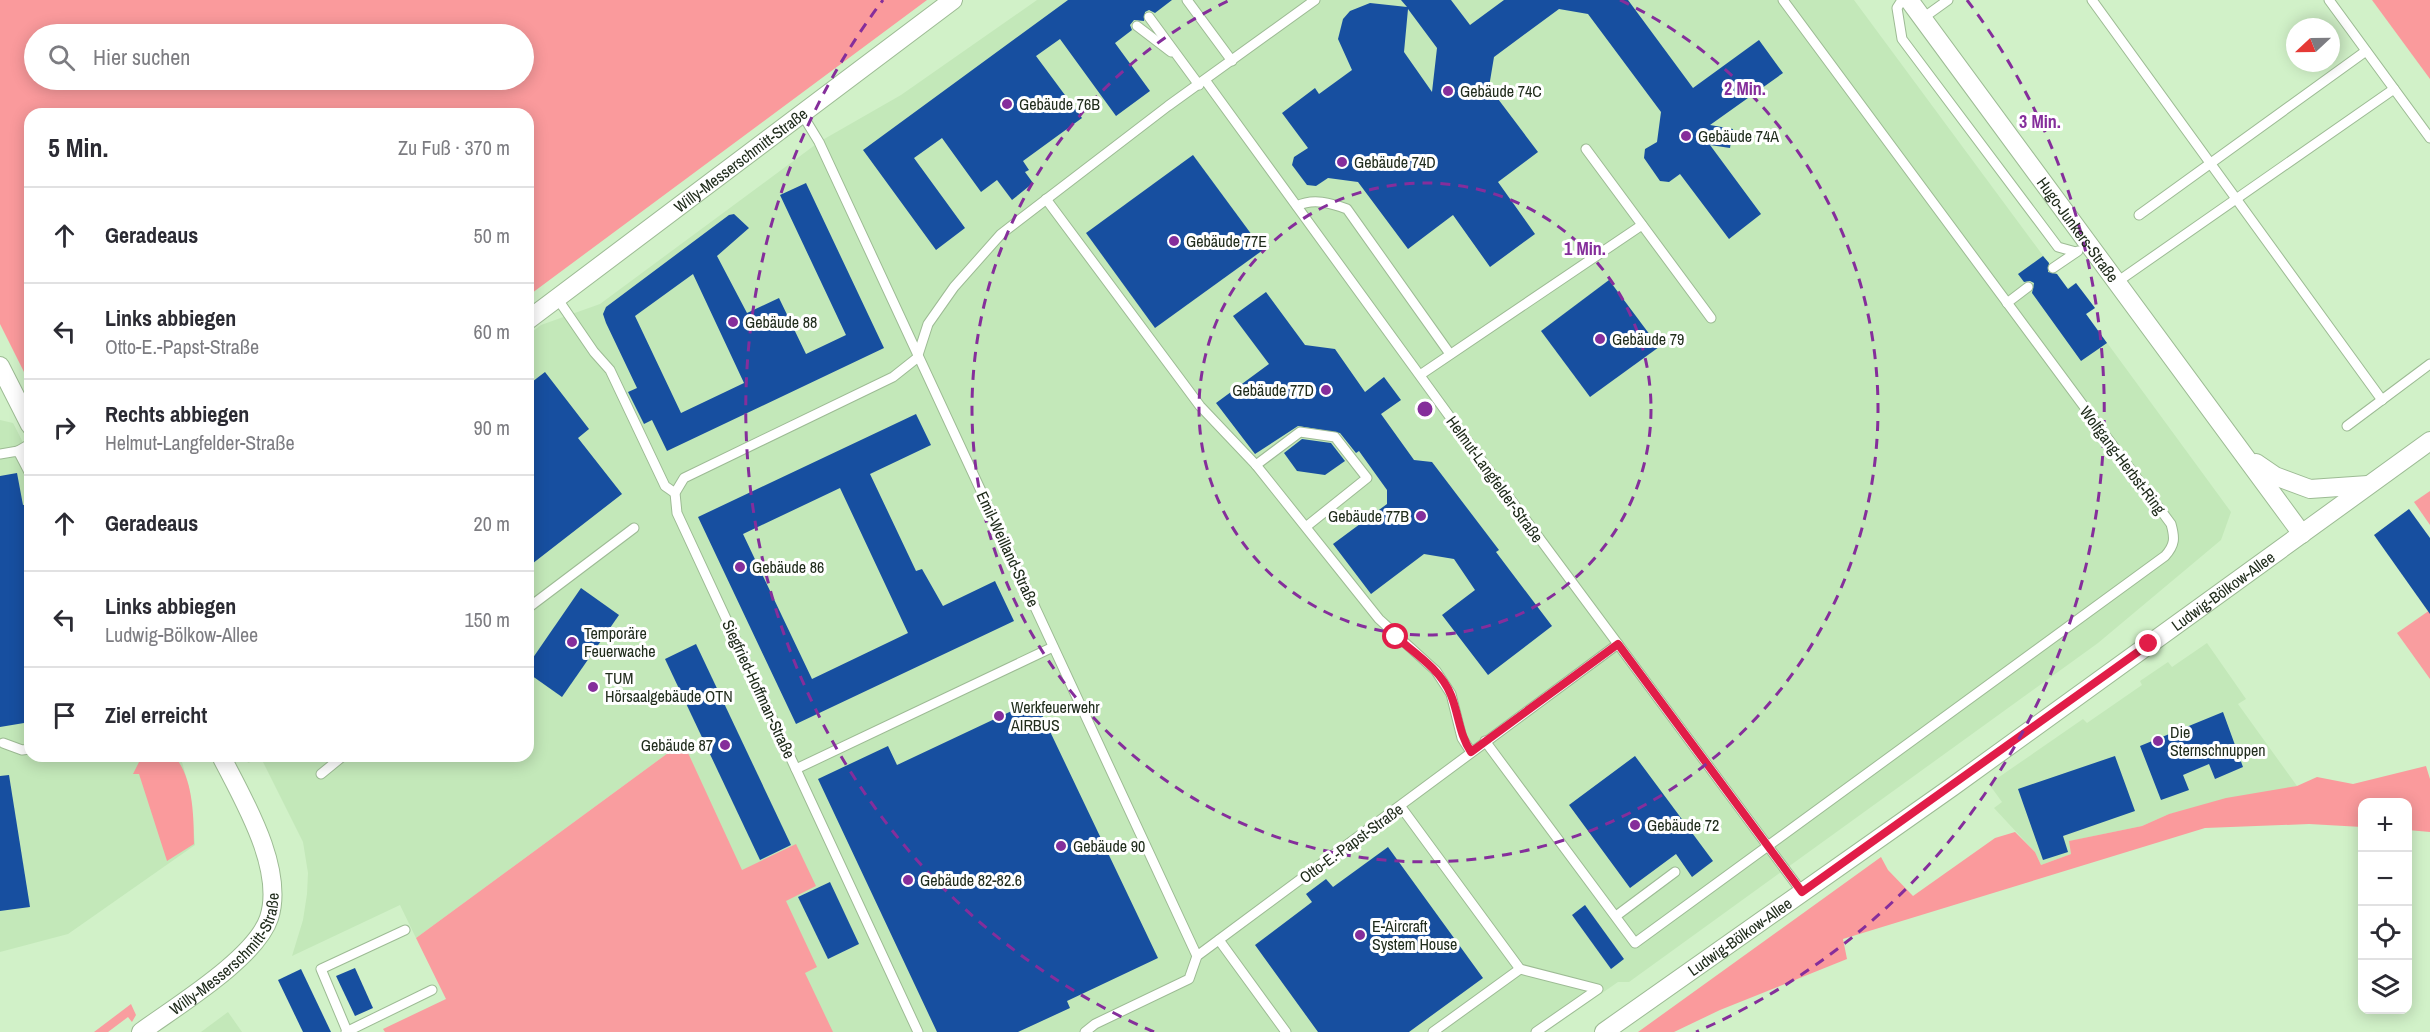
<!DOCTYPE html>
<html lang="de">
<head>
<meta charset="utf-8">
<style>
  body { margin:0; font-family:"Archivo Narrow",sans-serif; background:#f2f2f3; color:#2b2b33 }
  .controls { position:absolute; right:18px; bottom:18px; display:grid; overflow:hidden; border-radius:12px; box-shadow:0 3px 15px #0003 }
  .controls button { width:54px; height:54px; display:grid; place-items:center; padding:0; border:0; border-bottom:2px solid #e1e1e2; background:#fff; color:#2b2b33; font:30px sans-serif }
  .compass { position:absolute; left:2286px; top:18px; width:54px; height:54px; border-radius:50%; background:#fff; box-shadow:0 3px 15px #0003; rotate:248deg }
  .stop { position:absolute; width:18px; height:18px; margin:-14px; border:4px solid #e11d48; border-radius:50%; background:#fff }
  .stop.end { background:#e11d48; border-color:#fff; box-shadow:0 2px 6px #0008 }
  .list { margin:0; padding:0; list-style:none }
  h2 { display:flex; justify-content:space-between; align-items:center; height:78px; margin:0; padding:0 24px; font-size:26px }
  h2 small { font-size:20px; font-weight:400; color:#7c7c81 }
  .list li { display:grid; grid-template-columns:39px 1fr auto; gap:18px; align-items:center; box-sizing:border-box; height:96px; padding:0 24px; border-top:2px solid #e1e1e2 }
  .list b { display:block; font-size:22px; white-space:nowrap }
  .list p { margin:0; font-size:20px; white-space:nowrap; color:#7c7c81 }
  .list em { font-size:20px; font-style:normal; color:#7c7c81 }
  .icon { flex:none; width:33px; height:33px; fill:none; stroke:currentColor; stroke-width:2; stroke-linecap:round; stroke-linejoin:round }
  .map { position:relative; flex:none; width:2430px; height:1032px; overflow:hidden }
  .search { position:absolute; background:#fff; box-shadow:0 3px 15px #0003; left:24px; top:24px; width:510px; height:66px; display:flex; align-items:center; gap:15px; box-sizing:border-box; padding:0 21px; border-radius:33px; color:#7c7c81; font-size:22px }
  .panel { position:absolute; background:#fff; box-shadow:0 3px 15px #0003; left:24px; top:108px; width:510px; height:654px; border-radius:18px }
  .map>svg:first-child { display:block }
  .built { fill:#c3e8b9 }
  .green { fill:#f99d9f }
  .forest { fill:#fa9a9c; fill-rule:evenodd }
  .building { fill:#174fa0; fill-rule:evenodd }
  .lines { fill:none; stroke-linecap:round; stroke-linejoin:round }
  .service-casing { stroke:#9dbb94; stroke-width:11 }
  .minor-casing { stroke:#9dbb94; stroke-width:20 }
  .service { stroke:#fff; stroke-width:9 }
  .minor { stroke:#fff; stroke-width:18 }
  .route { stroke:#e11d48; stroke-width:8 }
  .ring { fill:none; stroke:#852e9b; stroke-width:3; stroke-dasharray:10 8 }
  .poi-dot { fill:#852e9b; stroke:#fff; stroke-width:2 }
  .labels { text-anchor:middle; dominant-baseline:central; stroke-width:6; stroke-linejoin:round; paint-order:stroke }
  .poi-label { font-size:16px; fill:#202c1c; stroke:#fff; text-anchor:start }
  .street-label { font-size:16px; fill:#202c1c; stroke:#fff }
  .centre { fill:#852e9b; stroke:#fff; stroke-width:3 }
  .ring-label { font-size:18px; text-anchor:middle; font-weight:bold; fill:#852e9b; stroke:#fff; stroke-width:6; stroke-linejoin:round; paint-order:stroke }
</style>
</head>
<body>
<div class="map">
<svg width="2430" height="1032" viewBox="0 0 2430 1032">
  <rect width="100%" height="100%" fill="#d1f1c8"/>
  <g class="built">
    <polygon points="1037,0 1854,0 2067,288 2076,283 2095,308 2086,314 2231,512 2221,540 2098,643 1629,982 1618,982 1546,1032 672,1032 683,742 416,938 400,905 292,956 303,920 307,894 308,873 303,842 261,758 248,763 244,756 528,756 528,335 541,325 600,304 819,142 901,95"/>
    <polygon points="0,420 13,423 30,456 30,756 176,756 182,762 190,791 195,845 68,934 0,952"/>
    <polygon points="2207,643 2246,699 2238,704 2297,786 2169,814 2142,826 2070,841 2071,854 2041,865 2035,852 1994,808 2002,802 1989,784 2083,719 2087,723 2142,685 2140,681 2168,662 2172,667"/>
    <polygon points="228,1012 242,1032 201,1032"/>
  </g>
  <g class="green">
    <polygon points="2430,491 2430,525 2414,502"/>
    <polygon points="2430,610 2430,679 2397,633"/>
    <polygon points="683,742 742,870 796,844 816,886 786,901 817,967 805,973 833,1032 385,1032 383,1029 446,999 416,938"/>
    <polygon points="131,1004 136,1015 132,1022 128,1017 108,1032 94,1032"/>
  </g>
  <g class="forest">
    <path d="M0,0H927L528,296V114H30V384L0,324ZM524,34V80H34V34Z"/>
    <polygon points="2372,0 2430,0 2430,79"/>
    <path d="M142,756H174C193,776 194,817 194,844L167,861L139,774H133Z"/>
    <polygon points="2426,766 2430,779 2430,832 2408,830 2408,802 2362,802 2362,827 2309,824 2205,828 1843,939 1847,959 1720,1010 1674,1032 1638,1032 1881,857 1888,870 1913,896 1995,838 2015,832 2035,852 2041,865 2071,854 2069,841 2142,826 2169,814 2226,798 2297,786 2317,777 2353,784"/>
  </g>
  <g class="building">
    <polygon points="1068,0 1172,0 1155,13 1149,10 1145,12 1144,21 1134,20 1130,25 1132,30 1115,43 1150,91 1116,116 1060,39 1036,56 1082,118 1023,161 1029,170 1025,172 1033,183 1012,200 997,180 981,192 942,138 914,158 965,228 936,250 863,150"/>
    <path d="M1401,0H1451L1470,25L1504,0H1628L1693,88L1759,40L1783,73L1710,125L1733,129L1730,148L1710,145L1761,214L1729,239L1680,174L1669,182L1660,181L1644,158L1645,149L1657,142L1661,112L1588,14L1559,9L1494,57L1489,87L1538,152L1498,182L1535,234L1490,267L1453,215L1408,249L1358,182L1328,178L1316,186L1307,185L1292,165L1294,157L1308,148L1282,113L1315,88L1319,94L1352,70L1338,39L1343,19L1350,11L1370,3L1407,7ZM1408,9L1437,48L1432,92L1404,52Z"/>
    <polygon points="1193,155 1263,250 1155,328 1086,233"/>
    <path d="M806,183L884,348L667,451L652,420L644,424L628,392L637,388L606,323L603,314L606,307L729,215L734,214L749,228L717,256L747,313L779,298L806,354L846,335L780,195ZM693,274L744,383L681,413L635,316Z"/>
    <polygon points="2043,256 2049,263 2048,272 2057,274 2068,289 2076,283 2095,308 2086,314 2107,343 2081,361 2032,293 2034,283 2030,281 2024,282 2018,274"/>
    <polygon points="1609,280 1659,347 1590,397 1541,331"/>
    <polygon points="1266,292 1305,345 1335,349 1365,392 1384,377 1401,400 1381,414 1414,460 1432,462 1499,550 1496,552 1552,626 1488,675 1442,615 1475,590 1454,559 1424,554 1371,594 1333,544 1387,504 1387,490 1359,451 1356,453 1340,433 1298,426 1255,454 1216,403 1269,364 1233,316"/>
    <polygon points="545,372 589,429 578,438 622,494 528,567 528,385"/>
    <path d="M916,414L931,445L870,474L916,571L922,569L943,606L995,581L1014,621L796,724L698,517ZM840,488L908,633L812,679L743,534Z"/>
    <polygon points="1302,439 1331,443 1345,461 1325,475 1297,471 1284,453"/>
    <polygon points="17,473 23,505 30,504 30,722 0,727 0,476"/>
    <polygon points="2409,509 2430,538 2430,614 2374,535"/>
    <polygon points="581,588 619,615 562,697 528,673 528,665"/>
    <polygon points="696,644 791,845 760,860 665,659"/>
    <polygon points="1035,700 1158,958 1067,1001 1070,1008 1018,1032 937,1032 818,779 888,746 897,765"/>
    <polygon points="2223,712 2243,767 2215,779 2209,764 2183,775 2189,790 2161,800 2140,746"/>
    <polygon points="1635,756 1713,861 1692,877 1676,854 1630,888 1569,805"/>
    <polygon points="2115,756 2135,811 2063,836 2068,852 2043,860 2018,789"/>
    <polygon points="9,775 30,907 0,911 0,776"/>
    <polygon points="1388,847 1483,978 1409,1032 1318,1032 1255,945 1312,902 1306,894 1326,879 1333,887"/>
    <polygon points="830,882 859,944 828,959 798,897"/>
    <polygon points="1585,905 1624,959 1611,969 1572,915"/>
    <polygon points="355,968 373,1008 355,1016 336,976"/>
    <polygon points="301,969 331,1032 303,1032 278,980"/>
  </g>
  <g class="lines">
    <g class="service-casing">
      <g id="service">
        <polyline points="1187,0 1232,61"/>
        <polyline points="1902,0 1897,8 1902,39 2058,247 2076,252"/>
        <polyline points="2092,0 2382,400"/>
        <polyline points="2329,0 2430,138"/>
        <polyline points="1149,17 1199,85"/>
        <polyline points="1923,18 1948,0"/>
        <polyline points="1137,26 1171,52"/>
        <polyline points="1205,80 1482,461 1802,892"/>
        <polyline points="802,114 819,142 1197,956"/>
        <polyline points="1586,149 1711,318"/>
        <polyline points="1046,199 1200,406 1256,465 1379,619 1436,671 1451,694 1462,738 1471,752"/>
        <path d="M1297,206C1313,198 1331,203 1347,209L1450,354"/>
        <polyline points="2139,215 2366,51"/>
        <polyline points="2053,268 2078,251"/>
        <polyline points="2117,282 2394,89"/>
        <polyline points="557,298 594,352 610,370 665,486 675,493"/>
        <polyline points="2007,303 2028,287"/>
        <polyline points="1420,375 1642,225"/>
        <polyline points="2347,426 2430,364"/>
        <polyline points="18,451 30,444"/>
        <polyline points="0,454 18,451 30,474"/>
        <polyline points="1256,465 1300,432 1335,437 1367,478 1307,526"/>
        <polyline points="528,608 634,528"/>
        <path d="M1485,741L1635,943L2165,556C2175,545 2175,538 2171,524L1783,0"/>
        <polyline points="3,743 22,750 30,749"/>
        <polyline points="796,769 1053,647"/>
        <polyline points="321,774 343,756"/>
        <polyline points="1401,807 1520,969 1433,1032"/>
        <polyline points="1616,916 1675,872"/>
        <polyline points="1219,940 1286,1032"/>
        <polyline points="1520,969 1598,989 1536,1032"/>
        <polyline points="347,1031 321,969 405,930"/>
        <polyline points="346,1032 432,990"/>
        <polyline points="918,1032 677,513 675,493 684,478 893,377 917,358 928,324 954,287 1001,234 1168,106 1315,0"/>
        <polyline points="1085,1032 1095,1024 1189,979 1197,956 1618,644"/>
      </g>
    </g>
    <g class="minor-casing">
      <g id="minor">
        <path id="s1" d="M1909,0L2302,534"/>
        <path id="s2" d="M528,320L953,0"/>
        <polyline points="0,366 30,425"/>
        <polyline points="2256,463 2275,476 2310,489 2368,485"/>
        <path id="s3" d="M141,1032C175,1007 256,958 269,918C285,869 243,799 221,756"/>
        <path id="s4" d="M1604,1032L1952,787L2430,441"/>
      </g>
    </g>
    <use href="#service" class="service"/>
    <use href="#minor" class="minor"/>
  </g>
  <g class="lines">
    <path class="route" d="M1396,637C1416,654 1441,670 1451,695C1459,715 1459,734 1471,752L1618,644L1802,892L2149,644"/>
  </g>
  <g class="ring">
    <circle cx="1425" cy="409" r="226"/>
    <path d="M1620 0A453 453 0 1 1 1230 0"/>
    <path d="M1154 1032A679 679 0 0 1 883 0M1967 0A679 679 0 0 1 1696 1032"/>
  </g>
  <g class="poi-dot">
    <circle cx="1448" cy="91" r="6"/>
    <circle cx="1007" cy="104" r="6"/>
    <circle cx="1686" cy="136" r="6"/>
    <circle cx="1342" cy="162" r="6"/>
    <circle cx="1174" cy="241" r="6"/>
    <circle cx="733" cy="322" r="6"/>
    <circle cx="1600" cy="339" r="6"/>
    <circle cx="1326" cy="390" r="6"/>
    <circle cx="1421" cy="516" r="6"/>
    <circle cx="740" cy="567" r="6"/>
    <circle cx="572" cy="642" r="6"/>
    <circle cx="593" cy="687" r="6"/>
    <circle cx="999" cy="716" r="6"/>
    <circle cx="2158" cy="741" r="6"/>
    <circle cx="725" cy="745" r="6"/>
    <circle cx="1635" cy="825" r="6"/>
    <circle cx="1061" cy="846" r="6"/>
    <circle cx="908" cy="880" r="6"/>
    <circle cx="1360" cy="935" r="6"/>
  </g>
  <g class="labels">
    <g class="poi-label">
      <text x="1460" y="91">Gebäude 74C</text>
      <text x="1019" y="104">Gebäude 76B</text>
      <text x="1698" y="136">Gebäude 74A</text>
      <text x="1354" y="162">Gebäude 74D</text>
      <text x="1186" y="241">Gebäude 77E</text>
      <text x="745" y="322">Gebäude 88</text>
      <text x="1612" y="339">Gebäude 79</text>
      <text x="1314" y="390" text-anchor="end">Gebäude 77D</text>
      <text x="1409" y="516" text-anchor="end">Gebäude 77B</text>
      <text x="752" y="567">Gebäude 86</text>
      <text x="584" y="633">Temporäre<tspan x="584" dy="18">Feuerwache</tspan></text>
      <text x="605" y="678">TUM<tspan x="605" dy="18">Hörsaalgebäude OTN</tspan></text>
      <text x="1011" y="707">Werkfeuerwehr<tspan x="1011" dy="18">AIRBUS</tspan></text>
      <text x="2170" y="732">Die<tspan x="2170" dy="18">Sternschnuppen</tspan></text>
      <text x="713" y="745" text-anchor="end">Gebäude 87</text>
      <text x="1647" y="825">Gebäude 72</text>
      <text x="1073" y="846">Gebäude 90</text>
      <text x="920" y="880">Gebäude 82-82.6</text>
      <text x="1372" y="926">E-Aircraft<tspan x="1372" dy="18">System House</tspan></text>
    </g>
    <g class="street-label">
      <text stroke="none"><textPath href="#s2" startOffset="266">Willy-Messerschmitt-Straße</textPath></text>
      <text stroke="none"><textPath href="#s1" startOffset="285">Hugo-Junkers-Straße</textPath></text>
      <text transform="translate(2123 460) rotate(53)">Wolfgang-Herbst-Ring</text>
      <text transform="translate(1495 479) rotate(54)">Helmut-Langfelder-Straße</text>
      <text transform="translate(1008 549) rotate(65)">Emil-Weilland-Straße</text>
      <text stroke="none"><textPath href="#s4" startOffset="760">Ludwig-Bölkow-Allee</textPath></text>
      <text transform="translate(759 689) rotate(65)">Siegfried-Hoffman-Straße</text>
      <text transform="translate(1351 843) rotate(-36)">Otto-E.-Papst-Straße</text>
      <text stroke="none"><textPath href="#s4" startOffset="166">Ludwig-Bölkow-Allee</textPath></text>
      <text stroke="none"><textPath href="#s3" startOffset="118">Willy-Messerschmitt-Straße</textPath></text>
    </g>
  </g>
  <circle cx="1425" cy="409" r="9" class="centre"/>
  <g class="ring-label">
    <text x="1745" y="95">2 Min.</text>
    <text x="2040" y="128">3 Min.</text>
    <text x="1585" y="255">1 Min.</text>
  </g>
</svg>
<div class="controls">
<button>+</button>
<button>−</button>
<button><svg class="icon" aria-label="locate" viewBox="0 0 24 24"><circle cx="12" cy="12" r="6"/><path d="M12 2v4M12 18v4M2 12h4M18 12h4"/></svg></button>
<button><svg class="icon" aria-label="layers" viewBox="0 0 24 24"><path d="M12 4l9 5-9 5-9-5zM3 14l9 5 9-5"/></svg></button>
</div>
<svg class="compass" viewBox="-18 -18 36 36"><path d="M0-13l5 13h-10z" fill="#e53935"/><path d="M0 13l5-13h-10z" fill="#7c7c81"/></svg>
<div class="stop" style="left:1396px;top:637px"></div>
<div class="stop end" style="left:2149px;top:644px"></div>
<div class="search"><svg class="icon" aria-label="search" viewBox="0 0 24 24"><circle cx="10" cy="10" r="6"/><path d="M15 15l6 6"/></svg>Hier suchen</div>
<section class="panel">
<h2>5 Min.<small>Zu Fuß · 370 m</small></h2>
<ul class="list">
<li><svg class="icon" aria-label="ahead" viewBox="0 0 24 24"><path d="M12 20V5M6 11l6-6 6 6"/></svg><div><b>Geradeaus</b></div><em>50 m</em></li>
<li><svg class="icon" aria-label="left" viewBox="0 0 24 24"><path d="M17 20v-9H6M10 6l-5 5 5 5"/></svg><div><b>Links abbiegen</b><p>Otto-E.-Papst-Straße</p></div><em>60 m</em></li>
<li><svg class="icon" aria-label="right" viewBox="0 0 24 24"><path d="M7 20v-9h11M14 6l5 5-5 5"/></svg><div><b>Rechts abbiegen</b><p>Helmut-Langfelder-Straße</p></div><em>90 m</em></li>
<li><svg class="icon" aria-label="ahead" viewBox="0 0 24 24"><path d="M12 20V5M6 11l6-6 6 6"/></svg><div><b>Geradeaus</b></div><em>20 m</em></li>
<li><svg class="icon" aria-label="left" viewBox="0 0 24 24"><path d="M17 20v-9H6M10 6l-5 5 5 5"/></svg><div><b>Links abbiegen</b><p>Ludwig-Bölkow-Allee</p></div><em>150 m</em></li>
<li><svg class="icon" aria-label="arrive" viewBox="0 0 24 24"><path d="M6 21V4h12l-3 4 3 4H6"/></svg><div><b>Ziel erreicht</b></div></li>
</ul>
</section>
</div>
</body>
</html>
